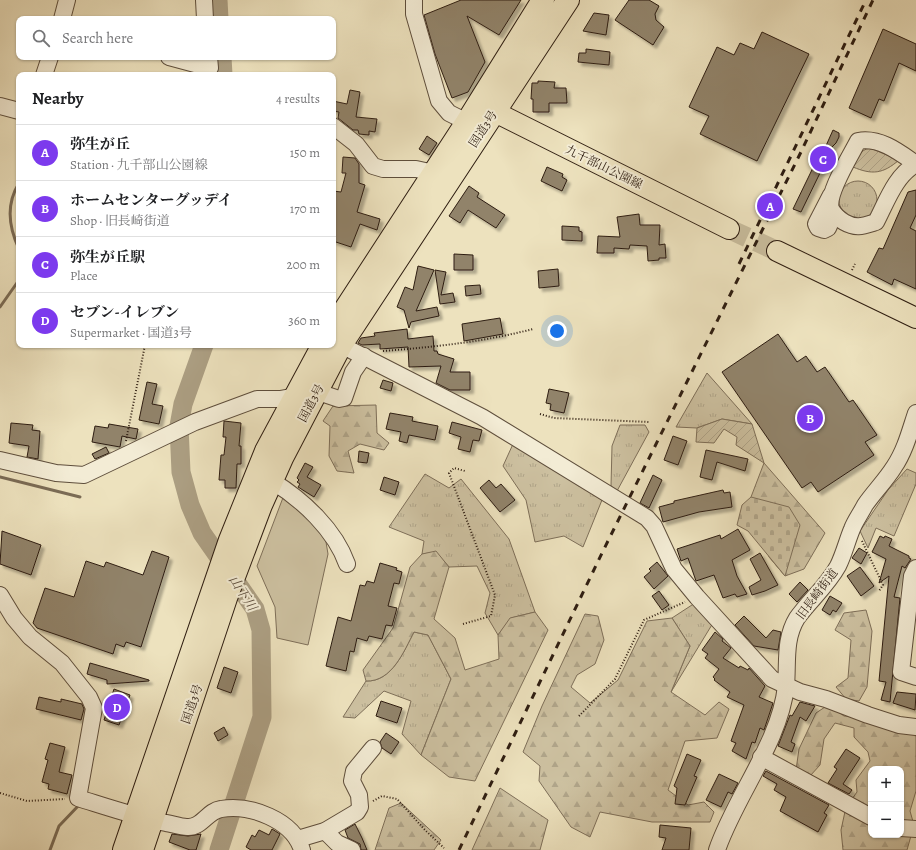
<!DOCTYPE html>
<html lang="en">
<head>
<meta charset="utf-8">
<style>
  body { margin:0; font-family:Alegreya,"Noto Serif JP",serif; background:#f2f2f2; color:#202124 }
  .controls { position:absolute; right:12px; bottom:12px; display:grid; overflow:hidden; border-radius:8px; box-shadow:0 1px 3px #0004 }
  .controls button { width:36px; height:36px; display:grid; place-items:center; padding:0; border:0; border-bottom:1px solid #e0e0e0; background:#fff; color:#202124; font:20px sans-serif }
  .you { position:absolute; left:557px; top:331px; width:14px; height:14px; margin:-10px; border:3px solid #fff; border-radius:50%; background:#1a73e8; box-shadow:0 0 0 6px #1a73e833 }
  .badge { display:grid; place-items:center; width:26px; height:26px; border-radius:50%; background:#7c3aed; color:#fff; font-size:13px; font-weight:700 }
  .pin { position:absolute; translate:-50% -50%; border:2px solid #fff; box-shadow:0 1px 4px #0006 }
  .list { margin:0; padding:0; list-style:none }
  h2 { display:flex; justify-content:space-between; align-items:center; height:52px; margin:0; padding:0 16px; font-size:17px }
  h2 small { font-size:13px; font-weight:400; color:#757577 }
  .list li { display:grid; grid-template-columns:26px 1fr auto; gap:12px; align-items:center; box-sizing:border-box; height:56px; padding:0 16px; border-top:1px solid #e0e0e0 }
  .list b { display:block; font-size:15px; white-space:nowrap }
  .list p { margin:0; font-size:13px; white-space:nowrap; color:#757577 }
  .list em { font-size:13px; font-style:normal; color:#757577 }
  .icon { flex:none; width:22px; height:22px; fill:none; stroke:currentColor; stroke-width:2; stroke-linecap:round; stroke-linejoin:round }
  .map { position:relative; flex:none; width:916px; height:850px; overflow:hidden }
  .search { position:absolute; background:#fff; box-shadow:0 1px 3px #0004; left:16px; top:16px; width:320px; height:44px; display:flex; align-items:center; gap:10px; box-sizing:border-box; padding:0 14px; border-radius:8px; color:#757577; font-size:15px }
  .panel { position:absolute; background:#fff; box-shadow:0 1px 3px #0004; left:16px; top:72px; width:320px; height:276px; border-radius:8px }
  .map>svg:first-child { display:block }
  .grass { fill:url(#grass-tufts); stroke:#7e6f59 }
  .forest { fill:url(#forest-firs); stroke:#7e6f59; fill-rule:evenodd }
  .cemetery { fill:url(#cemetery-stones); stroke:#7e6f59 }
  .park { fill:#cdc1a1; stroke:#7e6f59 }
  .garden { fill:url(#garden-furrows); stroke:#7e6f59 }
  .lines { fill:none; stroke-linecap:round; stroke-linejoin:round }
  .stream { stroke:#7a6b55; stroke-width:3 }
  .river { stroke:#ac9f83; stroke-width:19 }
  .building { fill:#91836b; stroke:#2e1d11; filter:url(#shadow) }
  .major-tunnel { stroke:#c7bb9b; stroke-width:20; stroke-dasharray:20 10; stroke-linecap:butt }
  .minor-casing { stroke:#5e4e3c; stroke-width:18 }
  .major-casing { stroke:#2e1d11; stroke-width:22 }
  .highway-casing { stroke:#2e1d11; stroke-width:24 }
  .path { stroke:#2e1d11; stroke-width:2; stroke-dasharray:1 2; stroke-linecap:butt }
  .minor { stroke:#f3ecd5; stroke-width:16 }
  .major { stroke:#ede2be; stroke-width:20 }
  .highway { stroke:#ede2be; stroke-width:22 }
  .rail { stroke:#2e1d11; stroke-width:3; stroke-dasharray:7 7; stroke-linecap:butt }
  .labels { text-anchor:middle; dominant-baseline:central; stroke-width:4; stroke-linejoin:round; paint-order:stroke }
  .street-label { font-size:12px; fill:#2e1d11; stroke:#f3ecd5 }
  .water-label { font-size:13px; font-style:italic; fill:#5a4a39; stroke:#f3ecd5 }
</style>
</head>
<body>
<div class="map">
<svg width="916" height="850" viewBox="0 0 916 850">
  <defs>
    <pattern id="grass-tufts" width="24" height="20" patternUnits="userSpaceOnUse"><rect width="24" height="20" fill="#cdc1a1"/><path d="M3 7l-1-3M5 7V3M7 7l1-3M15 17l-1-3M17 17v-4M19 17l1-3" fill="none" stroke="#b0a58a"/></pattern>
    <pattern id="forest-firs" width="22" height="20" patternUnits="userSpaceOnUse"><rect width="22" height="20" fill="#cdc1a1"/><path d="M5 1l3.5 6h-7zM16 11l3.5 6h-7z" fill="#b0a58a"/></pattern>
    <pattern id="cemetery-stones" width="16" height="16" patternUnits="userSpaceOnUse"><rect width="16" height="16" fill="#cdc1a1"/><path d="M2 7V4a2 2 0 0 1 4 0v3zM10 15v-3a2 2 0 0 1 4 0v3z" fill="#b0a58a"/></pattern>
    <pattern id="garden-furrows" width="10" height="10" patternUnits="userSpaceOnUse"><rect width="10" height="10" fill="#cdc1a1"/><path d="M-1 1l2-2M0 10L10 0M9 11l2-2" fill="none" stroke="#b0a58a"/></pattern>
    <filter id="shadow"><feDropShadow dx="3.5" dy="3.5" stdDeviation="1" flood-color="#0004"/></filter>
  </defs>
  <rect width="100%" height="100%" fill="#ede2be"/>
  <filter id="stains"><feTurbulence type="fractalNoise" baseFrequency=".005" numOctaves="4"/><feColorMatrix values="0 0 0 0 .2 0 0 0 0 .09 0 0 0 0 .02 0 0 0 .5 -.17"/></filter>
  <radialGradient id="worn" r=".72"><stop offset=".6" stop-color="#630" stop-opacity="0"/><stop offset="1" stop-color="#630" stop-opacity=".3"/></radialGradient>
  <g class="grass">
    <circle cx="858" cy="200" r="19"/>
    <polygon points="707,373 752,424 722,419 697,428 676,427"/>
    <polygon points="620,425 645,425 649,432 617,491 611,486 612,446"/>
    <polygon points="513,444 602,500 583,547 564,536 535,542 526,500 503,466"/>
    <polygon points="907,469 916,473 916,484 894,536 876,528 868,548 860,531 888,490"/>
    <polygon points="425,474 449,488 461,479 509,539 535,612 511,618 498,635 485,613 490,593 477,566 449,567 436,552 422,554 424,541 389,527"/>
    <polygon points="695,603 713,623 671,692 690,646 672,618"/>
    <path d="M414,632L428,635L451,679L421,755L402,734L411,701L384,691L355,718L343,717L366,681C392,682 404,651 414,632Z"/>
  </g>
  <g class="forest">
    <polygon points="376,405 377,433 389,443 384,450 360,444 348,451 354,473 337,471 329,456 330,426 323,421 333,406"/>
    <polygon points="764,463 825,533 804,569 785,576 769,557 751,497"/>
    <path d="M436,551L449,567L434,619L455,638L465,670L499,659L498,635L510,618L535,612L548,630L475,781L449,777L421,755L451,679L428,635L414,632C404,651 392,682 366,681L363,670L393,628L410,567L422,554Z"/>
    <polygon points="866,610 872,631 867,687 859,701 846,699 836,687 848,678 851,640 835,630 844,613"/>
    <polygon points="585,614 598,616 604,640 595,664 577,675 571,687 590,703 618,680 647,621 672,618 690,646 671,692 705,715 719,702 729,709 717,738 685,741 668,790 688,805 704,802 714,812 710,822 652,822 600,812 590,837 571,827 539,781 540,766 523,752 542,706"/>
    <path d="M828,705L844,716L862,717L916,733V791L910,811L914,825L907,850H843L841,830L846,807L857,792L856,780L870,761L868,752L854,737V728L835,723L824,739L820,765L810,776L796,770L799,749L816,713ZM871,769H901V835H871Z"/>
    <polygon points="500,788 548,820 540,850 472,850"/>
    <polygon points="401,803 441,840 434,850 375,850 389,808"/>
  </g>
  <polygon class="cemetery" points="751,497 789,507 800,525 785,576 748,531 737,525 742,505"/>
  <polygon class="park" points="284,495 325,536 328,554 308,645 277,638 275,607 257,566"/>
  <g class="garden">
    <path d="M870,148L899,160C883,174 872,175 853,167C857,157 860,150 870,148Z"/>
    <polygon points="722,419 752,424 764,463 736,445 737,437 724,429 714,443 696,442 697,428"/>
  </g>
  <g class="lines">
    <g class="stream">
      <path d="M19,183C6,204 9,228 19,249"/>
      <polyline points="0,307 19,280"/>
      <polyline points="0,477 80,497"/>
      <polyline points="50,850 59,826 80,804"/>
    </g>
    <g class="river">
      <polyline points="218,0 219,19"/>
      <polyline points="222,57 223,75"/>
      <polyline points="204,345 183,404 179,426 181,472 190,505 202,533 255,609 261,630 262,717 219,850"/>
    </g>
  </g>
  <g class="building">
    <polygon points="461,0 521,0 499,35 467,16 485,62 468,92 452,98 435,54 424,15"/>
    <polygon points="629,0 649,0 659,6 655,14 656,20 664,27 653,45 615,20"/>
    <polygon points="594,13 609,15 606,35 583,31"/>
    <polygon points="883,29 916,44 916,71 899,63 884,101 879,99 871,118 849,108"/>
    <polygon points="762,32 809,54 757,161 700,134 709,116 689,107 717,47 734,55 740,43 754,49"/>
    <polygon points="586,49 610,52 609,65 578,62 579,53 586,53"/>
    <polygon points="538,81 555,82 554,88 566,88 567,103 549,103 549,112 533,112 533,99 531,99 532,83 538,83"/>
    <polygon points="350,90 360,92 356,117 377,119 375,132 369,131 369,135 359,134 358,130 353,130 338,118 339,112 333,111 333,101 347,104"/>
    <polygon points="833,130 839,133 839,137 836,143 829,150 827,162 820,173 801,212 793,209 823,147 825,148"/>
    <polygon points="427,136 437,143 429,155 419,149"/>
    <polygon points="343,157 355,158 359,164 359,183 365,185 357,212 380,219 377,230 360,224 351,247 333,241 333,191 341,192 346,173 342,173"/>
    <polygon points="547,167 563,174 562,177 567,180 562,191 541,181"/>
    <polygon points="469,186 479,193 477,197 505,215 496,228 468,210 460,223 449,216"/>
    <polygon points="916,190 916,215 910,228 916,231 916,289 894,279 892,285 867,272 879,248 883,249 908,192"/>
    <polygon points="639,214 640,225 660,225 659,245 665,244 666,258 659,258 659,260 648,261 647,246 630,245 629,249 614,248 614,253 597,253 598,236 620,237 617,217"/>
    <polygon points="562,226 579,227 579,231 582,232 582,241 562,240"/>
    <polygon points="454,254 473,255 473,270 454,270"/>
    <polygon points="418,266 434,270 416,311 437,307 439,316 411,322 409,328 404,310 397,307 405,287 413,290"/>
    <polygon points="558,269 559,286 539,288 538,271"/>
    <polygon points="435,270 446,272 441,295 453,293 455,302 440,304"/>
    <polygon points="480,285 481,294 466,296 465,286"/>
    <polygon points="500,318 503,334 464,341 462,324"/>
    <polygon points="407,329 408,339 433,336 434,351 437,351 438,354 454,359 450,372 470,372 470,390 450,390 436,383 441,366 409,367 408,347 380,349 380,344 362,345 358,343 361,338 375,336 374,333"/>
    <polygon points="778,334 797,362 806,356 817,372 825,367 849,402 853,400 877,435 865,442 874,455 818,492 811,482 802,488 722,372"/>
    <polygon points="383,380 393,383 391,391 380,388"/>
    <polygon points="147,382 157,384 152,404 163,406 159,424 139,420"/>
    <polygon points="549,389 569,393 564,413 550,410 551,404 546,403"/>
    <polygon points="390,413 413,417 412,421 438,426 435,440 409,435 407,443 399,441 401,432 386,429"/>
    <polygon points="224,421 241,423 239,446 241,446 241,464 237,464 236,488 225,488 225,480 219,480 221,455 224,455 226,437 223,437"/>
    <polygon points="452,422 482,430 479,441 473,440 470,452 458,449 461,437 449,433"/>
    <polygon points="11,423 33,425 32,430 40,431 38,459 27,457 29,446 9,443"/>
    <polygon points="109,424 138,429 136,439 122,436 120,447 92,442 95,426 108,428"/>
    <polygon points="673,436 687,441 678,465 664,460"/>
    <polygon points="106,447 109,453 95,459 92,454"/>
    <polygon points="706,450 748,459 745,471 717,462 712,480 700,477"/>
    <polygon points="359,451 369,453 367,463 358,462"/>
    <polygon points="305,463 313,467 307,477 321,485 314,497 298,487 300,484 297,482 299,480 297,478"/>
    <polygon points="653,475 662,480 649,508 640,503"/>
    <polygon points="384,477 399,482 395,495 380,490"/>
    <polygon points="489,480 496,488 501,484 515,500 500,512 480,488"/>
    <polygon points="723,490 724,493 730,492 732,507 699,512 663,522 659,507 674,503 674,501"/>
    <polygon points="738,529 750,550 732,560 737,576 747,594 737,597 735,594 723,598 714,575 696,581 688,558 681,561 677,549 720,535 721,539"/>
    <polygon points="2,531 41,545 31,575 0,564"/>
    <polygon points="880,536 884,538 885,536 892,539 889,546 909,556 909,558 911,559 905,568 902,566 894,597 900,598 890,702 881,700 886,682 879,681 889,576 879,583 886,559 872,552"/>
    <polygon points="859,548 867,553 861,564 852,558"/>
    <polygon points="152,551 169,557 141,647 126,642 124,647 116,644 113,654 37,628 33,623 45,588 74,597 86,561 104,567 106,562 143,575"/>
    <polygon points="760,553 778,585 765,591 752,595 749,587 761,580 750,559"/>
    <polygon points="657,562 668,576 654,589 644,577 651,571 649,569"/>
    <polygon points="380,563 397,568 396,570 402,572 399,584 394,583 388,606 397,608 392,626 386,625 382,639 369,636 367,641 357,638 354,652 350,651 346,671 326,666 338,617 351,621 360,585 365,586 367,581 374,583"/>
    <polygon points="860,567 874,586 861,596 847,576"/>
    <polygon points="800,582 808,590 797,602 789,594"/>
    <polygon points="659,591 669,605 662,610 652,596"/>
    <polygon points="830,596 842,603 836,612 833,610 830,615 822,610"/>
    <polygon points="744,616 766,638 773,630 781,632 778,650 754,646 735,625"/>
    <polygon points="715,632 723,639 722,641 731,648 723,658 739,668 740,666 748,670 749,668 765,686 759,697 773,703 764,730 760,728 755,743 752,742 746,759 732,751 736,743 731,741 744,705 727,697 730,692 714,680 715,679 713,677 719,669 705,658 708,654 702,650"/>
    <polygon points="90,663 149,680 149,681 107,684 107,680 87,674"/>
    <polygon points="224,667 238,672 231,693 217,688"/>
    <polygon points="114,689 130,695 119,725 104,720"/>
    <polygon points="897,692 916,694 915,710 893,703"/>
    <polygon points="39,697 61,702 61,699 82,704 84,709 81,720 36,709"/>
    <polygon points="381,701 402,708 397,723 376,716"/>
    <polygon points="800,702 815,706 806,721 800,717 791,742 795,744 792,752 778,746 790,715 792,716"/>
    <polygon points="224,727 228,735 218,741 214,733"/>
    <polygon points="386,733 399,742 391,754 382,748 380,742"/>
    <polygon points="50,743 65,747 59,772 72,775 67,794 48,789 49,784 42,782 48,760 45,759"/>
    <polygon points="846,749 860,758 843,784 852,790 849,794 828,783 837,769 834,767"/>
    <polygon points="687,754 701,760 694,776 697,777 685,805 675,804 677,788 674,786"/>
    <polygon points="766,771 829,805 824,813 827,815 818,832 780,811 786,797 774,790 777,784 763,776"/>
    <polygon points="719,774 738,783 732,794 728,792 721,807 706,800"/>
    <polygon points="355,824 362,838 367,850 361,850 360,844 348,838 345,830"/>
    <polygon points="660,825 691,828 689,850 662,850 666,838 659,837"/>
    <polygon points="272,829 280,834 272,850 251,850 246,847 252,835 255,837 259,830 269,835"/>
    <polygon points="172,834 188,836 201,834 196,850 190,850 169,842"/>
  </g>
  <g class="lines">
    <polyline class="major-tunnel" points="729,229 777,251"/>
    <g class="minor-casing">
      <g id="minor">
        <polyline points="204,0 205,19"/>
        <polyline points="414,0 414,14 439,101 449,113 467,122"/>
        <polyline points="62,19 67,0"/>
        <polyline points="169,57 210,68 209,57"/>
        <polyline points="44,75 50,57"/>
        <polyline points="0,106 19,111"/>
        <polyline points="333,126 356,144 373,166 383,169 416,169 434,173"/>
        <path d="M916,164C899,152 880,137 858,141C851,155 826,194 831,209C834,214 839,219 844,222C856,229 863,226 876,222C887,201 895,176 916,164"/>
        <polyline points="831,195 816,224 818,228 824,230 828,228 832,219 838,218"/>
        <polyline points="341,345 482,417 647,518 654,526 674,569 697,597 772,679 800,692 826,699 868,715 899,725 916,727"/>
        <polyline points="0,460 56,473 84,475 195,422 257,399 280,399 318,392 339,399 344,398 353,372 364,356"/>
        <path d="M272,481C303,500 335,530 347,564"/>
        <polyline points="916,568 912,576 901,672 916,677"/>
        <path d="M0,595L14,618L30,637L62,663L89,697L94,708L78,798C107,807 136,817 166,823C173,824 180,827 187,827C202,828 207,811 221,809C250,804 293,820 302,850"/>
        <polyline points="761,757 871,817"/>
        <polyline points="901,828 916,829"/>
        <polyline points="325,831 337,843 352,850"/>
        <polyline points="298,839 325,831 357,812 360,807 359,795 352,781 354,771 373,748"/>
        <path d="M717,850C735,797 780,742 786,686C788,663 784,639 797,618C810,600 827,586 838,566C844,554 847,541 852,529C855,521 861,513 865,505C874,492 886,480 894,467C905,451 910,431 916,413"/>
      </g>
    </g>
    <g class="major-casing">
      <g id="major">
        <polyline points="481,105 729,229"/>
        <polyline points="777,251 916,318"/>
      </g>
    </g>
    <g class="highway-casing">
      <g id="highway">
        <polyline points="333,328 467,122 543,0"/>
        <polyline points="124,850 230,540 266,451 323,345"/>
        <polyline points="142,850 226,598 261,505 282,458 341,345 568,0"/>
      </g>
    </g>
    <g class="path">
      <polyline points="852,270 855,264"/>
      <path d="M383,351C434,347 483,342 533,329"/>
      <polyline points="540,414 554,418 649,422"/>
      <polyline points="126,441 145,345"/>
      <polyline points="862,541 883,585 879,591"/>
      <polyline points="463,624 491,616 495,595 449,473 454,468 465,471"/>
      <polyline points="579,716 615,679 644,620 685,602"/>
      <polyline points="0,793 27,801 65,799"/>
      <polyline points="373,801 382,796 397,799 425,830 444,848"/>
    </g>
    <use href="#minor" class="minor"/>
    <use href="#major" class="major"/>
    <use href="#highway" class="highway"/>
    <g class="rail">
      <polyline points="739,264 866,0"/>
      <polyline points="459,850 603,551 800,154 873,0"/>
    </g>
  </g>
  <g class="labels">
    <g class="street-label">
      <text transform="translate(483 129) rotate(-57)">国道3号</text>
      <text transform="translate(604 167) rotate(26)">九千部山公園線</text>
      <text transform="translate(311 403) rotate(-62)">国道3号</text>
      <text transform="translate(817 594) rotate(-53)">旧長崎街道</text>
      <text transform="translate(192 704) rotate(-71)">国道3号</text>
    </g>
    <g class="water-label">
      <text transform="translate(243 593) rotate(57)">山下川</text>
    </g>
  </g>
  <rect width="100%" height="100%" filter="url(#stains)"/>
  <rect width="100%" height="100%" fill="url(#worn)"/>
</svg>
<div class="controls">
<button>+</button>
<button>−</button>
</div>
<div class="you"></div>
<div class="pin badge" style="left:770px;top:206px">A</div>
<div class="pin badge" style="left:810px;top:418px">B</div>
<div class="pin badge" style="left:823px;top:159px">C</div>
<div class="pin badge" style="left:117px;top:707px">D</div>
<div class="search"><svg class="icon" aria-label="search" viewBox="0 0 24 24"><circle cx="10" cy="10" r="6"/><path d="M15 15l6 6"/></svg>Search here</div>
<section class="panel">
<h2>Nearby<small>4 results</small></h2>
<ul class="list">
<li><span class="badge">A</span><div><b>弥生が丘</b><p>Station · 九千部山公園線</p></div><em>150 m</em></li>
<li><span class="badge">B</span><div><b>ホームセンターグッデイ</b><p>Shop · 旧長崎街道</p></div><em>170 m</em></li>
<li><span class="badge">C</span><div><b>弥生が丘駅</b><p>Place</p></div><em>200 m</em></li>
<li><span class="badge">D</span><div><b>セブン-イレブン</b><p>Supermarket · 国道3号</p></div><em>360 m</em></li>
</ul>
</section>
</div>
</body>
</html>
